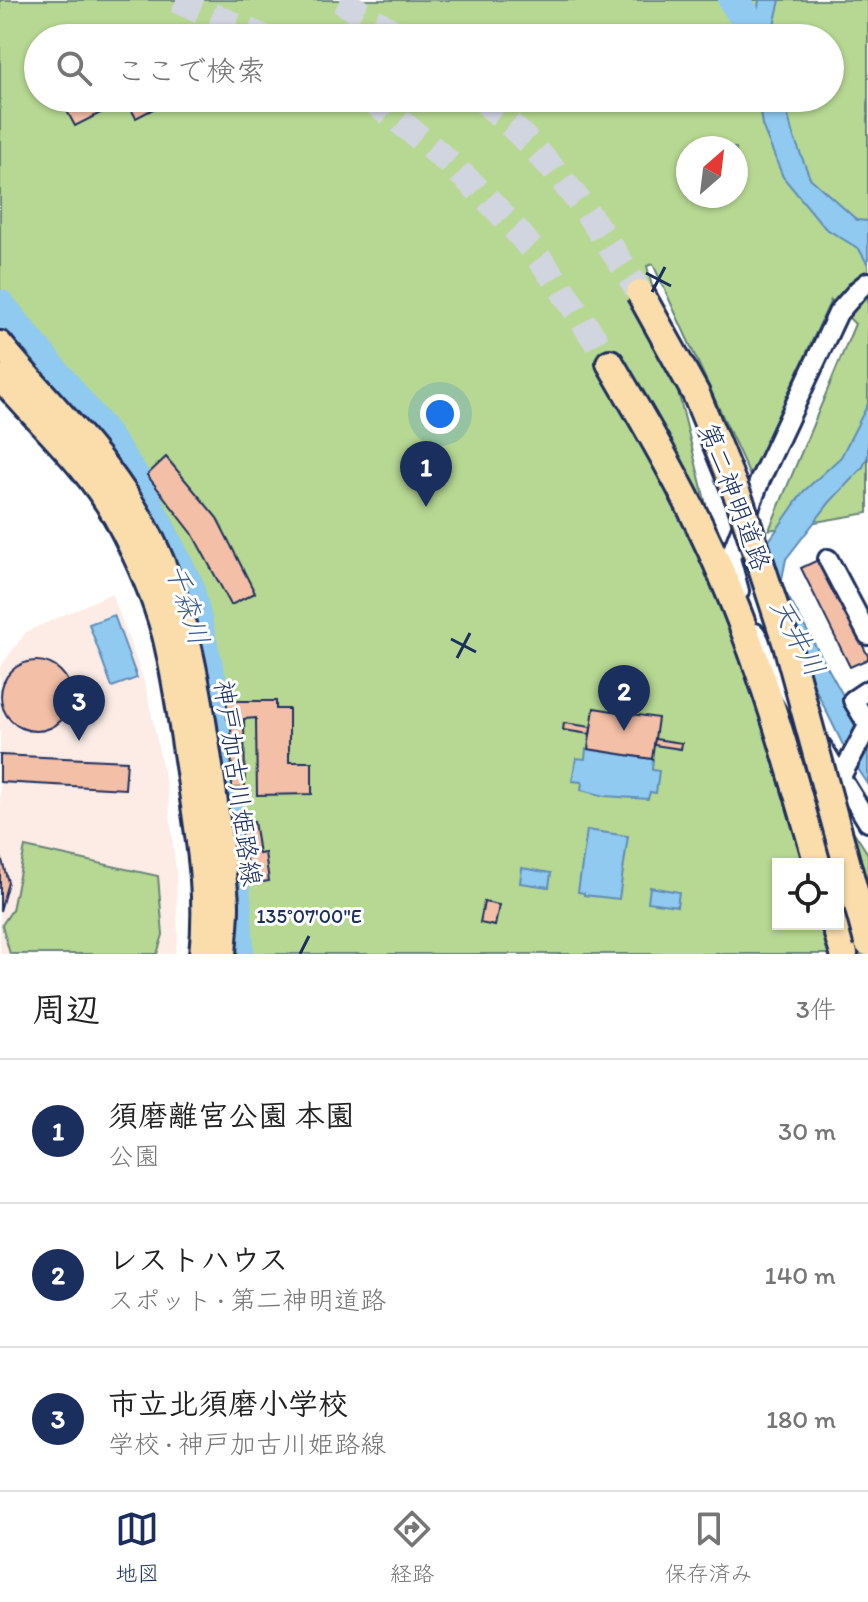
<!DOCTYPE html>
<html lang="ja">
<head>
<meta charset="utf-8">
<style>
  body { margin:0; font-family:Itim,"Klee One",sans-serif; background:#f6f6f6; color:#222 }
  .controls { position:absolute; right:24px; bottom:24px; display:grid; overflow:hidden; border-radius:0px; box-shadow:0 2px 6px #0004 }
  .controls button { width:72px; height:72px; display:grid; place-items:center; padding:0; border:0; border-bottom:2px solid #e0e0e0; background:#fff; color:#222; font:40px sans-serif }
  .compass { position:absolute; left:676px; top:136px; width:72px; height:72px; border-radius:50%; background:#fff; box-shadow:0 2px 6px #0004; rotate:28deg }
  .you { position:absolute; left:440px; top:414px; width:28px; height:28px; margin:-20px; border:6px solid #fff; border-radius:50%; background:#1a73e8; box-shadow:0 0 0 12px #1a73e833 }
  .badge { display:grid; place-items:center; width:52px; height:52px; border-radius:50%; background:#1b2f5e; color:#fff; font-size:26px; font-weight:700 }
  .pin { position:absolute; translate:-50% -66px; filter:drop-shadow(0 2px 4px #0008) }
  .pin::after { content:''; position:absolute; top:42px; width:28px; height:24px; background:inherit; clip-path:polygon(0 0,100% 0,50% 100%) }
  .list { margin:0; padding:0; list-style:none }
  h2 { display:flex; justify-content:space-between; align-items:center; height:104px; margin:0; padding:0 32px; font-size:34px }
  h2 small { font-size:26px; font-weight:400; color:#767676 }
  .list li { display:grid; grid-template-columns:52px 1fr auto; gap:24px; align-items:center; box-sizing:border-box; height:144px; padding:0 32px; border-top:2px solid #e0e0e0 }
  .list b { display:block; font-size:30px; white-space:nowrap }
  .list p { margin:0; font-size:26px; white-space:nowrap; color:#767676 }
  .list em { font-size:26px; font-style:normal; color:#767676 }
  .icon { flex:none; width:44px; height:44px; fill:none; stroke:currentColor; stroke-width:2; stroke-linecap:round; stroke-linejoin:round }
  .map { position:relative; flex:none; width:868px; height:954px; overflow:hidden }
  .search { position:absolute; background:#fff; box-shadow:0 2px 6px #0004; left:24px; right:24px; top:24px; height:88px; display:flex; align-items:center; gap:20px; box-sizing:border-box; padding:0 28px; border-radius:44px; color:#767676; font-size:30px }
  .sheet { height:536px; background:#fff }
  nav { display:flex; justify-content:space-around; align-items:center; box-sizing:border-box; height:112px; border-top:2px solid #e0e0e0; background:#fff; font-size:22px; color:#767676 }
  nav a { display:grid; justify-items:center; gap:4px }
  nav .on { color:#1b2f5e }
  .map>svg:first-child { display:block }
  .built { fill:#fcece5 }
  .green { fill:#b6d892; stroke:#688478; stroke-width:2; fill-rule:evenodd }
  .water { fill:#90caf0; stroke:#618cb6; stroke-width:2 }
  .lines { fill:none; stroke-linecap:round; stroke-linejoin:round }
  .river { stroke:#90caf0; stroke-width:32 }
  .building { fill:#f4bfa7; stroke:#1b2f5e; stroke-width:2 }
  .highway-tunnel { stroke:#d1d5df; stroke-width:26; stroke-dasharray:26 13; stroke-linecap:butt }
  .minor-casing { stroke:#1b2f5e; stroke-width:24 }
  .major-casing { stroke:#1b2f5e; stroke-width:30 }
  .highway-casing { stroke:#1b2f5e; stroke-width:32 }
  .minor { stroke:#fff; stroke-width:18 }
  .major { stroke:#faddab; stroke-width:24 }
  .highway { stroke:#faddab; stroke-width:26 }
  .highway-bridge-casing { stroke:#1b2f5e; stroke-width:32; stroke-linecap:butt }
  .highway-bridge { stroke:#faddab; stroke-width:26 }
  .ticks { fill:none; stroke:#1b2f5e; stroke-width:3 }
  .labels { text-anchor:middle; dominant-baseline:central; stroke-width:6; stroke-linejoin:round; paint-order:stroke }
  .street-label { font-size:26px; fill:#1b2f5e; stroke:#fff }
  .water-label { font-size:28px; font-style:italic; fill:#3e5e8a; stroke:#fff }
  .ticks-label { font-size:20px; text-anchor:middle; fill:#1b2f5e; stroke:#fff; stroke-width:6; stroke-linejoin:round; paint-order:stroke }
</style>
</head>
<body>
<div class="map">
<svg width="868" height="954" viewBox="0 0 868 954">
  <rect width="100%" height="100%" fill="#fff"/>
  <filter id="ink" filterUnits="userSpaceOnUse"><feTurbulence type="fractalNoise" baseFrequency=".0125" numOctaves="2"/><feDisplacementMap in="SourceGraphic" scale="16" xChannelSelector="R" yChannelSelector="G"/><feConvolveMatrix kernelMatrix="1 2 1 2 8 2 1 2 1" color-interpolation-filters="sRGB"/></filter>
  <g filter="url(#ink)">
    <polygon class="built" points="112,593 146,687 168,794 176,870 178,938 175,954 0,954 0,667 26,632"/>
    <g class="green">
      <path d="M0,0H868V513L769,530L855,324L831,300L750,476L653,264L647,266L717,549L778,714L868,854V954H233L237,891L209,699L183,585L124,465L0,309ZM38,38H830V98H38ZM688,148H736V196H688ZM778,864H838V924H778Z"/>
      <polygon points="25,847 158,876 163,935 157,954 10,954 2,925 12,910"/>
    </g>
    <g class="water">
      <polygon points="759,0 780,0 771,38 754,38"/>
      <polygon points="758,98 784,98 792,132 810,178 857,220 868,221 868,265 859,249 825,228 783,177 762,125"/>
      <polygon points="868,404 868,456 863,467 830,502 786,559 781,584 859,724 868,735 868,784 845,749 808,674 764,548 803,492 841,457"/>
      <polygon points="114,615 137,678 112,687 89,624"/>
      <polygon points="586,749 653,759 652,770 659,771 656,793 650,792 648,799 605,796 581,790 582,782 572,781 576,758 585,759"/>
      <polygon points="587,830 628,836 619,899 584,895 584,893 578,892"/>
      <polygon points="522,868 551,873 549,887 520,883"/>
      <polygon points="650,887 679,892 677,906 648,902"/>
    </g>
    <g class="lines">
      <g class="river">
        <polyline points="734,0 759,38"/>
        <polyline points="0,306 100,429 135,479 188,586 215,700 231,821 238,954"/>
      </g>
    </g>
    <g class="building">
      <polygon points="60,98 153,98 157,107 136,118 126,100 75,126"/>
      <polygon points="166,457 217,518 255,593 231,605 192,533 147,475"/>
      <polygon points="820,559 868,656 868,659 850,667 801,568"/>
      <circle cx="36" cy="696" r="35"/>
      <polygon points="227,701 276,701 276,709 289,709 289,762 312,762 312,794 257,795 256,718 244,719 245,788 232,788 231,719 227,719"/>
      <polygon points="594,708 658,718 652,759 588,749"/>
      <polygon points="564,723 591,727 590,734 563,730"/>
      <polygon points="655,739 682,743 681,749 654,745"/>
      <polygon points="0,755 127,761 125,789 0,782"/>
      <polygon points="254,821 259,854 265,853 269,881 250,884 240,823"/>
      <polygon points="0,853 8,882 0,911"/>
      <polygon points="484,902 499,905 495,926 480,923"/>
    </g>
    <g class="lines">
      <g class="highway-tunnel">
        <polyline points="176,0 265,38"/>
        <polyline points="340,0 403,38"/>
        <path d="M369,98C426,141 481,187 526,242C558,280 583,322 610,363"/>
        <path d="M481,98C505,120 530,142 551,167C585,206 613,250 640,293"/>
      </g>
      <g class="minor-casing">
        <g id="minor">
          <polyline points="828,559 868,635"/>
          <polyline points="739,591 730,558 760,480 838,313 859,289 868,282"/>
          <polyline points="755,633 796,704"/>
          <polyline points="868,690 853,700 868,725"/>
          <polyline points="822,747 868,822"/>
          <polyline points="840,778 868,726"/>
        </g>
      </g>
      <g class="major-casing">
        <g id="major">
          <path d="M0,344C45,399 97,447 134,508C183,586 197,678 210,767C215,799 218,831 222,863C223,877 226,892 226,906C226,922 224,938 223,954"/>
          <path d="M0,377C38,423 86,464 116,517C136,554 154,594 165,635C177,684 183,735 191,785C199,841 209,897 202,954"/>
        </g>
      </g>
      <g class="highway-casing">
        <g id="highway">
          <path d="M610,363C648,428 686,493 717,563C760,660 789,762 818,864"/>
          <polyline points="835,924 844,954"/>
        </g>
      </g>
      <use href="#minor" class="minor"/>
      <use href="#major" class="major"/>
      <use href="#highway" class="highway"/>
      <g class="highway-bridge-casing">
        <polyline id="highway-bridge" points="640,293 696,394 741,504 788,648 868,942"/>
      </g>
      <use href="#highway-bridge" class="highway-bridge"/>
    </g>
  </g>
  <path class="ticks" d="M646,273L671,286M652,292L665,267M451,639L476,652M457,658L470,633M300,954L309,936"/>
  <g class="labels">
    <g class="street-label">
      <text transform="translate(735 497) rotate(69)">第二神明道路</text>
      <text transform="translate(238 783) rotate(82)">神戸加古川姫路線</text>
    </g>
    <g class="water-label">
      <text transform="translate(188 604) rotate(72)">千森川</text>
      <text transform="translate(798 637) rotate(62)">天井川</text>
    </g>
  </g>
  <g class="ticks-label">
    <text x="309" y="923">135°07'00"E</text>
  </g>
</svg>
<div class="controls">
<button><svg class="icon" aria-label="locate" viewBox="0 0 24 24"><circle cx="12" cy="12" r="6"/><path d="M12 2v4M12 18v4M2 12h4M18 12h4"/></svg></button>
</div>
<svg class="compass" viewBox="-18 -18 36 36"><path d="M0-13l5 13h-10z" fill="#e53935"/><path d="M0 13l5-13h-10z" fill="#767676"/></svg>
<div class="you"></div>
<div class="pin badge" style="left:426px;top:507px">1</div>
<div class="pin badge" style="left:624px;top:731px">2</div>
<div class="pin badge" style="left:79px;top:741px">3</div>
<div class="search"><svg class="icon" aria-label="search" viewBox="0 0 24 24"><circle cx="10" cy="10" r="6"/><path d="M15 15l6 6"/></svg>ここで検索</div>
</div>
<section class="sheet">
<h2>周辺<small>3件</small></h2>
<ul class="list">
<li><span class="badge">1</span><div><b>須磨離宮公園 本園</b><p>公園</p></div><em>30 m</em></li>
<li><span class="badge">2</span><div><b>レストハウス</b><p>スポット · 第二神明道路</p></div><em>140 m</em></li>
<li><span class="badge">3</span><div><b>市立北須磨小学校</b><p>学校 · 神戸加古川姫路線</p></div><em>180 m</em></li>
</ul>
</section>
<nav>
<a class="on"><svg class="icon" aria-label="map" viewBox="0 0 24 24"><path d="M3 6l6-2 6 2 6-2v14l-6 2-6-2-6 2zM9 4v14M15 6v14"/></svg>地図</a>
<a><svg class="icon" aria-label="directions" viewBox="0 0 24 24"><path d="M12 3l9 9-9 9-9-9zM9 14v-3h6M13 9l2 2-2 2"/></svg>経路</a>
<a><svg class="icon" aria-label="saved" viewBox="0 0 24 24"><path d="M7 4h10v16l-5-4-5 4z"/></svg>保存済み</a>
</nav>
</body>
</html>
